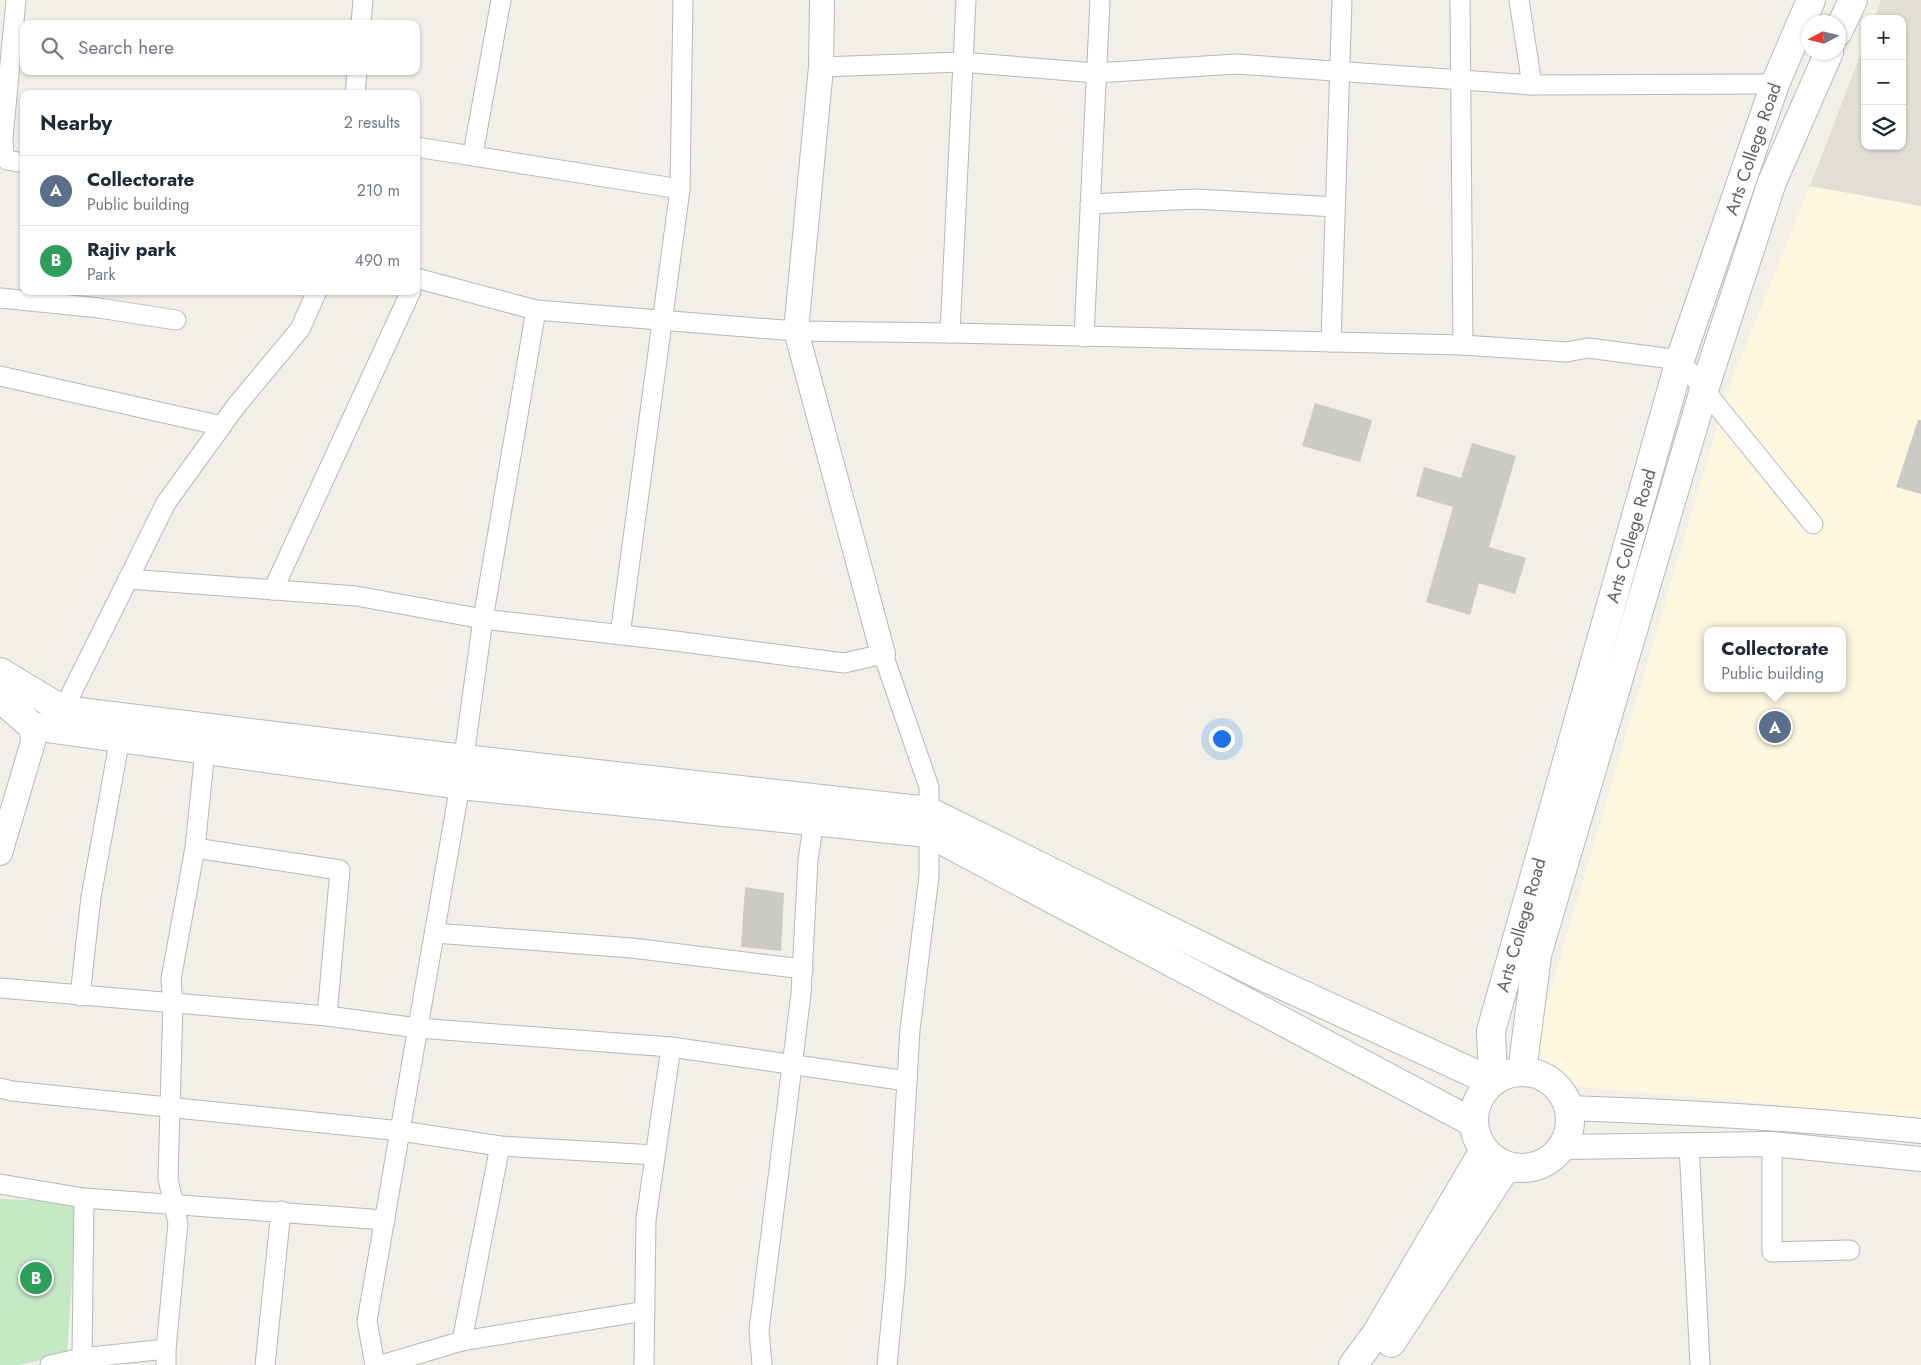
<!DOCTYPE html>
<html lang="en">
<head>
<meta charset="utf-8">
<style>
  body { margin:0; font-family:Jost,sans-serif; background:#f2f2f3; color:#1f2937 }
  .controls { position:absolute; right:15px; top:15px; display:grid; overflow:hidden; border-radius:10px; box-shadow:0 1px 4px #0004 }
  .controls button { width:45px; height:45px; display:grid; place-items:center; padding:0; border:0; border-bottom:1px solid #e0e1e3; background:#fff; color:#1f2937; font:25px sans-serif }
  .compass { position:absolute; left:1801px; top:15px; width:45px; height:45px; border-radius:50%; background:#fff; box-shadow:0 1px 4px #0004; rotate:263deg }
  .you { position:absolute; left:1221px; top:738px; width:18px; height:18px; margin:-12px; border:4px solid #fff; border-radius:50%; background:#1a73e8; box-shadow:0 0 0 8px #1a73e833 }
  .badge { display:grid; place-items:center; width:32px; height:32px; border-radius:50%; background:#ea4335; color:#fff; font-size:16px; font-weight:700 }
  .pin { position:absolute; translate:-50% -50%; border:2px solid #fff; box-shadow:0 1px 5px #0006 }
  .popup { position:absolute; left:1704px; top:627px; width:142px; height:65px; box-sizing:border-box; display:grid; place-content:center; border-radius:10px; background:#fff; filter:drop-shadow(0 1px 4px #0005); font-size:16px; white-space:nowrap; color:#747a83 }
  .popup b { font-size:19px; color:#1f2937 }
  .popup::after { content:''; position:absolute; left:50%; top:100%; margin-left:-10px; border:10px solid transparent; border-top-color:#fff }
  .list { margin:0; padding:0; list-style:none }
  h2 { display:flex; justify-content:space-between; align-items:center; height:65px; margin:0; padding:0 20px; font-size:21px }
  h2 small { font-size:16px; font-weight:400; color:#747a83 }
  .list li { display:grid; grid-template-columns:32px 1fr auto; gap:15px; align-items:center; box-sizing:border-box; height:70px; padding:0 20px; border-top:1px solid #e0e1e3 }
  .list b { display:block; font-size:19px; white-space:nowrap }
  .list p { margin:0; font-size:16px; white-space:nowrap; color:#747a83 }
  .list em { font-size:16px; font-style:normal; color:#747a83 }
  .icon { flex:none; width:28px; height:28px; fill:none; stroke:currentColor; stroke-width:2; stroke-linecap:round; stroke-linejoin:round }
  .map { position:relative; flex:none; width:1921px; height:1365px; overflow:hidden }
  .search { position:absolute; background:#fff; box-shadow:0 1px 4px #0004; left:20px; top:20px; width:400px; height:55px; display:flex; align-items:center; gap:12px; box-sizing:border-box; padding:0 18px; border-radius:10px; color:#747a83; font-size:19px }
  .panel { position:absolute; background:#fff; box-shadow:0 1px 4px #0004; left:20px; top:90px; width:400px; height:205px; border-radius:10px }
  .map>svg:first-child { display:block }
  .commercial { fill:#fef7e0; fill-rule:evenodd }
  .education { fill:#e1ded6 }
  .green { fill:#c5e8c5 }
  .building { fill:#cccac5 }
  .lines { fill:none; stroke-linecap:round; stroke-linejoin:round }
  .minor-casing { stroke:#b5b8bc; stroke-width:21 }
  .tertiary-casing { stroke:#b5b8bc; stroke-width:26 }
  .secondary-casing { stroke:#b6babf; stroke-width:30 }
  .minor { stroke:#fff; stroke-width:19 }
  .tertiary { stroke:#fff; stroke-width:24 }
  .secondary { stroke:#fff; stroke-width:28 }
  .labels { text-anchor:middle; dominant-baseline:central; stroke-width:4; stroke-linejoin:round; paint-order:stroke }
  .street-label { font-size:18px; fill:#5f6368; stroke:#fff }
</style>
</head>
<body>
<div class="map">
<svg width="1921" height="1365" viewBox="0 0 1921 1365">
  <rect width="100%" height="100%" fill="#f1efe8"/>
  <path class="commercial" d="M1810,186L1921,206V1118L1582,1087L1529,1064L1728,390ZM1708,631H1842V688H1708Z"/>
  <polygon class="education" points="1881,0 1921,0 1921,206 1810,186 1865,43 1865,146 1902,146 1902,19 1874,19"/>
  <polygon class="green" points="0,1199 77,1202 67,1355 18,1365 0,1365"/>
  <g class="building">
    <polygon points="1315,403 1372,420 1360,462 1302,446"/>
    <polygon points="1918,420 1921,420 1921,494 1896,487"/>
    <polygon points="1472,443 1516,456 1489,547 1526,558 1515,594 1479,583 1470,615 1426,602 1453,507 1416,496 1424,467 1461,478"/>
    <polygon points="745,887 784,893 781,951 741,947"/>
  </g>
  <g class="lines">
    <g class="minor-casing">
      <g id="minor">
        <polyline points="16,0 3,138 4,156 7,160 24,163"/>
        <polyline points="1460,0 1463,345"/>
        <polyline points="1519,0 1532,85 1775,84"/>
        <polyline points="361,24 363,0"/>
        <polyline points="821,67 961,62 1096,73 1236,64 1532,85"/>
        <polyline points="355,94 357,71"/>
        <polyline points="416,147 680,189"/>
        <polyline points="473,154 501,0"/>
        <polyline points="1090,204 1196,199 1335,207"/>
        <polyline points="416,278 536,310"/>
        <polyline points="0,298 99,308 176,320"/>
        <polyline points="950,333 966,0"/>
        <polyline points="1084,337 1100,0"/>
        <polyline points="1331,342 1342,0"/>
        <polyline points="0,376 222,426"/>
        <polyline points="128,579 356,596 483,619 460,785 367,1321 375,1365"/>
        <polyline points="273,590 411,291"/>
        <polyline points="620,635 680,189 683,0"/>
        <polyline points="53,715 63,710 166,503 236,406 300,329 317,291"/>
        <polyline points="195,848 340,870 327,1016"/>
        <polyline points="435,933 632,948 803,969"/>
        <polyline points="0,988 327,1016 418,1028 671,1047 646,1219 644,1365"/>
        <polyline points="80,996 91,897 120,738"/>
        <polyline points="671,1047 907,1081"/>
        <polyline points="0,1088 12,1091 401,1131 500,1146 655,1155"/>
        <polyline points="1772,1144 1772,1252 1850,1250"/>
        <polyline points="1689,1145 1700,1365"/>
        <polyline points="500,1146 462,1341 645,1311"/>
        <polyline points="0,1184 84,1198 385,1220"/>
        <polyline points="82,1358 84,1198"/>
        <polyline points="50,1365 82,1358 166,1349"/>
        <polyline points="166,1365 166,1349 178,1223 168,1179 173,1003 171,979 195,848 205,750"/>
        <polyline points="265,1365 281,1211"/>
        <polyline points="381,1365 462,1341"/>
        <polyline points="762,1365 759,1330 801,994 808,860 814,820"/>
        <polyline points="887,1365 895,1282 910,1030 929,876 929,787 883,654 844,663 675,641 483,619 536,310 796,331 950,333 1463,345 1567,352 1588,348 1680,360 1813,524"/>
      </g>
    </g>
    <g class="tertiary-casing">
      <g id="tertiary">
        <polyline points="822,0 821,67 796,331 883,654"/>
        <polyline points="0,853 33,742 32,726"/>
        <path d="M1568,1108C1686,1112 1804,1119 1921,1131"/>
        <polyline points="1562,1147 1772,1144 1921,1159"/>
      </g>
    </g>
    <g class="secondary-casing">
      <g id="secondary">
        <polyline points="1838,32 1853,0"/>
        <polyline points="0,672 63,710 464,759 928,811 1262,976 1493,1082 1491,1031 1680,360 1775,84 1811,0"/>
        <polyline points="0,698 32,726 460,785 928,833 1474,1123"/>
        <polyline points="1522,1072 1537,955 1704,390 1772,182 1829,52"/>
        <circle cx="1522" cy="1120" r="48"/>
        <polyline points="1391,1343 1507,1166"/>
        <polyline points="1353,1365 1376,1334 1484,1150"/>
      </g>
    </g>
    <use href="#minor" class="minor"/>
    <use href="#tertiary" class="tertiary"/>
    <use href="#secondary" class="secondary"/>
  </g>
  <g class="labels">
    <g class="street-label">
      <text transform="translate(1753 149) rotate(-71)">Arts College Road</text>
      <text transform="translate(1631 536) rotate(-74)">Arts College Road</text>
      <text transform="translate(1521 925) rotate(-74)">Arts College Road</text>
    </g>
  </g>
</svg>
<div class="controls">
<button>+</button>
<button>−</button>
<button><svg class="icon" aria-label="layers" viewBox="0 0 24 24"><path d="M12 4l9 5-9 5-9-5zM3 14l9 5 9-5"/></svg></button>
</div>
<svg class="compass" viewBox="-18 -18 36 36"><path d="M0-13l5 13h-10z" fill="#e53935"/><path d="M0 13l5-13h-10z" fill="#747a83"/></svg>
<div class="you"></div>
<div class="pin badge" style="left:1775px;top:727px;background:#5c6f8a">A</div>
<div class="popup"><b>Collectorate</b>Public building</div>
<div class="pin badge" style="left:36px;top:1278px;background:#2e9e5b">B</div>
<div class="search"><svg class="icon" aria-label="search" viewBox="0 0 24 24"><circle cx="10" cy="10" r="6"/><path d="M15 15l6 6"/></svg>Search here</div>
<section class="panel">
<h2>Nearby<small>2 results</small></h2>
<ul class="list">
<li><span class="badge" style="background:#5c6f8a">A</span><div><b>Collectorate</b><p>Public building</p></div><em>210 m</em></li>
<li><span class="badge" style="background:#2e9e5b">B</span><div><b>Rajiv park</b><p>Park</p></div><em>490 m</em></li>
</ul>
</section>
</div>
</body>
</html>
